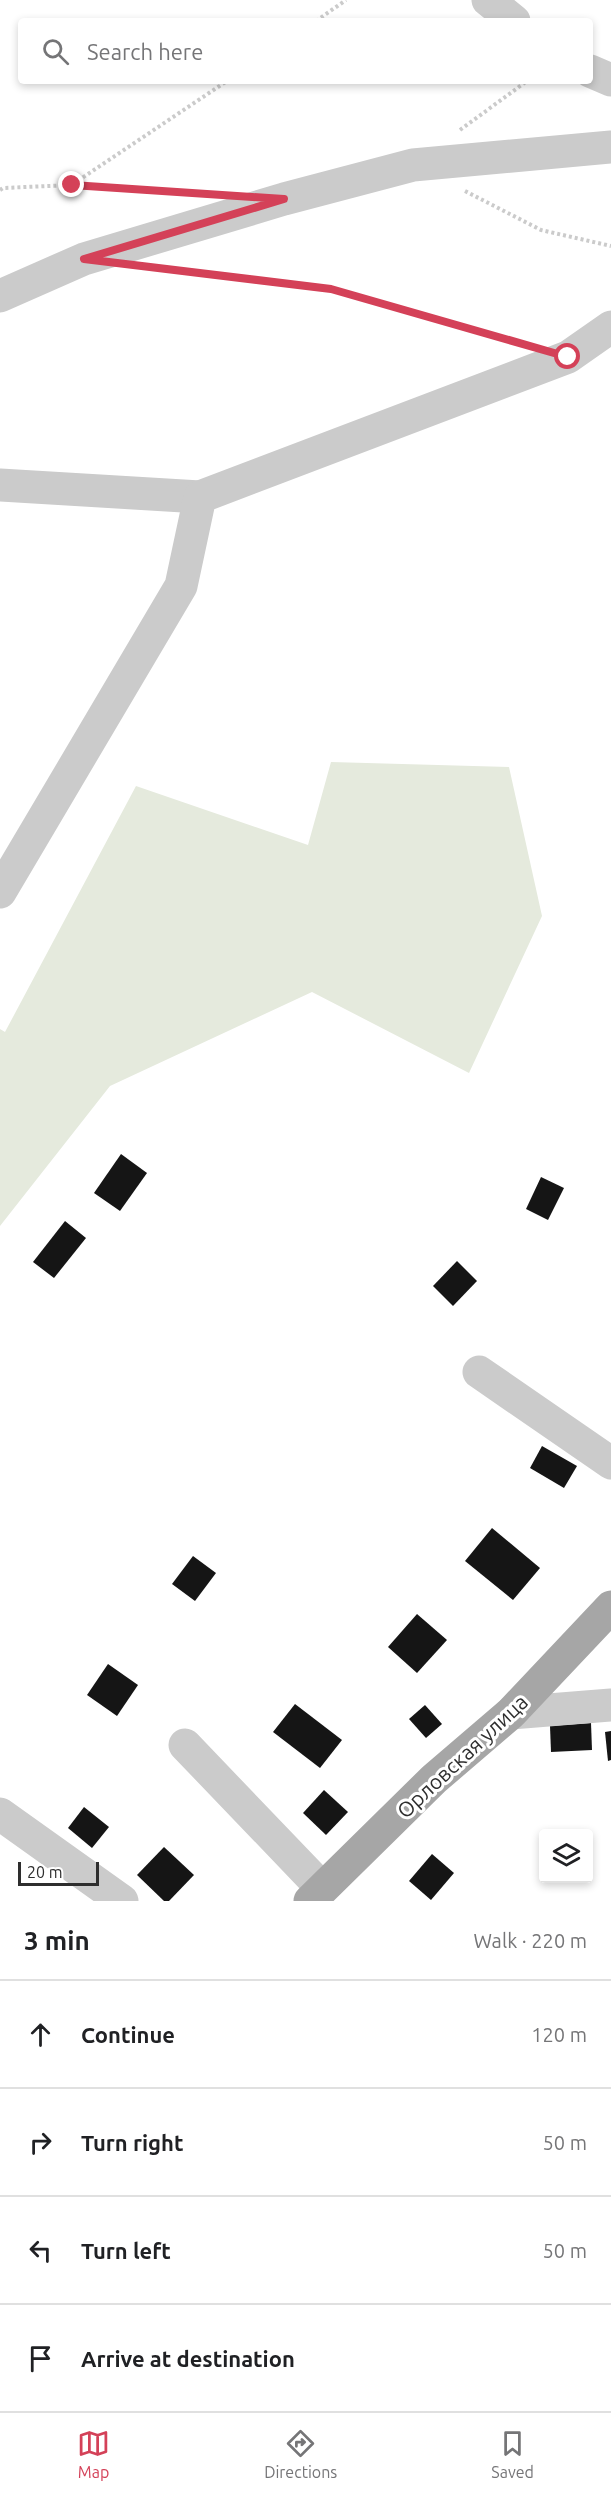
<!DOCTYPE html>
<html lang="en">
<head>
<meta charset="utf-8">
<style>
  body { margin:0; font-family:Ubuntu,sans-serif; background:#f6f6f6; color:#202124 }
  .controls { position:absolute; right:18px; bottom:18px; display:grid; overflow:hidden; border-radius:6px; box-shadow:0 3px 9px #0003 }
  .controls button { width:54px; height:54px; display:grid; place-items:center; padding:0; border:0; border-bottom:2px solid #e0e0e0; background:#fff; color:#202124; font:30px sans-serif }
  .scale { position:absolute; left:18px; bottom:15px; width:81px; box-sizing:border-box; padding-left:6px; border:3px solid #2e2e2e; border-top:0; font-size:16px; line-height:21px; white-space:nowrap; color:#2e2e2e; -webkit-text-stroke:4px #fff; paint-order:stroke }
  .stop { position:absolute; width:18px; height:18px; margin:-14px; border:4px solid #d44158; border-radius:50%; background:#fff }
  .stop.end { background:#d44158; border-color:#fff; box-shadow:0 2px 6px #0008 }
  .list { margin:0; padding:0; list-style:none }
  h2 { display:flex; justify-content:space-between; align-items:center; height:78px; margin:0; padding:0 24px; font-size:26px }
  h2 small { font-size:20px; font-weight:400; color:#757577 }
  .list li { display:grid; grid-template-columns:39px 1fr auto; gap:18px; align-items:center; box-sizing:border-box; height:108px; padding:0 24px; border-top:2px solid #e0e0e0 }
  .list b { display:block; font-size:22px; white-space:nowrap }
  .list em { font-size:20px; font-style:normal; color:#757577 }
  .icon { flex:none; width:33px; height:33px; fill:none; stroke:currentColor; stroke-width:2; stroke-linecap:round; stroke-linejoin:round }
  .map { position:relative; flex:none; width:611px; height:1901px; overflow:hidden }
  .search { position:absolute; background:#fff; box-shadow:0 3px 9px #0003; left:18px; right:18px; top:18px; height:66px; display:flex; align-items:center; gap:15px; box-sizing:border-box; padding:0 21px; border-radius:6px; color:#757577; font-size:22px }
  .sheet { height:510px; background:#fff }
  nav { display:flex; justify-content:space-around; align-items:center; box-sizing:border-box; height:84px; border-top:2px solid #e0e0e0; background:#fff; font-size:16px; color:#757577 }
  nav a { display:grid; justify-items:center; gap:3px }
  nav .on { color:#d44158 }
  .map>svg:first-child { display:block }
  .green { fill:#e5eadd }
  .building { fill:#151515 }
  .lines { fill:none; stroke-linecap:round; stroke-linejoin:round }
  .path { stroke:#cbcbcb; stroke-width:4; stroke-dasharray:3 3; stroke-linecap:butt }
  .minor { stroke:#cbcbcb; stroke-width:33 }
  .major { stroke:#a6a6a6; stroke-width:33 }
  .route { stroke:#d44158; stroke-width:8 }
  .labels { text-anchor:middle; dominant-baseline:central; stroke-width:6; stroke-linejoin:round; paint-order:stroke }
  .street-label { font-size:21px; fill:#2e2e2e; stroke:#fff }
</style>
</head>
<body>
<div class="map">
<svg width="611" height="1901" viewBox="0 0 611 1901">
  <rect width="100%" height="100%" fill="#fff"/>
  <polygon class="green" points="331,762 509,767 542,916 469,1073 312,992 110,1086 0,1226 0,1029 5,1032 136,786 308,845"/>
  <g class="building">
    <polygon points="121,1154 147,1173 120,1211 94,1193"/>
    <polygon points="541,1177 564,1188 548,1220 526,1209"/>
    <polygon points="65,1221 86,1238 54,1278 33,1262"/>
    <polygon points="457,1261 477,1281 453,1306 433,1286"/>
    <polygon points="542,1446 577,1466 564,1488 530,1468"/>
    <polygon points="492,1528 540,1568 513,1600 465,1561"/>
    <polygon points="193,1556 216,1573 195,1601 172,1584"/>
    <polygon points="417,1614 447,1640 417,1673 388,1647"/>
    <polygon points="108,1664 138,1685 117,1716 87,1695"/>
    <polygon points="295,1704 342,1740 320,1768 273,1732"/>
    <polygon points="425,1705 442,1724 426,1738 409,1719"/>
    <polygon points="591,1723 592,1750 551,1752 550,1726"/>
    <polygon points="611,1731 611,1760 608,1761 605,1732"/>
    <polygon points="324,1790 348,1812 326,1835 303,1813"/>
    <polygon points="84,1807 109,1827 92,1848 68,1828"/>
    <polygon points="164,1847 194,1875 169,1901 164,1901 137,1875"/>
    <polygon points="432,1854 454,1873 431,1900 409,1881"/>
  </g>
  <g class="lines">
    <g class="path">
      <polyline points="316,21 346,0"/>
      <polyline points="460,130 527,81"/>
      <polyline points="73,184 227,81"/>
      <polyline points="0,190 3,188 72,185 193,193"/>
      <polyline points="465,191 541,230 611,246"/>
      <polyline points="161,268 331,289 520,343"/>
    </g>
    <g class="minor">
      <polyline points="488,0 514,21"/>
      <polyline points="590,71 611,80"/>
      <polyline points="0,296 84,259 284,199 413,165 611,147"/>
      <polyline points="0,485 200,497"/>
      <polyline points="0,892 181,586 200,497 568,357 611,327"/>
      <polyline points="479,1372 611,1463"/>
      <polyline points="511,1713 611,1705"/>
      <polyline points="185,1745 322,1888"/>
      <polyline points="0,1814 122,1901"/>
    </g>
    <polyline class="major" points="310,1901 434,1779 511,1713 611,1607"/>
  </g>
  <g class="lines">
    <polyline class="route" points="72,185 284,199 84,259 331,289 568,357"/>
  </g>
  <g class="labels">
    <g class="street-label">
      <text transform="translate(462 1756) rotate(-43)">Орловская улица</text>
    </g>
  </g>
</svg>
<div class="controls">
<button><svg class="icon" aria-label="layers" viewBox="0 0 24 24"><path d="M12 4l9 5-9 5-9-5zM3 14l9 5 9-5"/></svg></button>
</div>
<div class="scale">20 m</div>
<div class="stop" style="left:568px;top:357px"></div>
<div class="stop end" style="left:72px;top:185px"></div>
<div class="search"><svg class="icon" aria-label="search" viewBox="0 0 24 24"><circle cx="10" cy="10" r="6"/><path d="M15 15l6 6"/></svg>Search here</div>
</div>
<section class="sheet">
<h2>3 min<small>Walk · 220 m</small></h2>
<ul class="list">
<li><svg class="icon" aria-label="ahead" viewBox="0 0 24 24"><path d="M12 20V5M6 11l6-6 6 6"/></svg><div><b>Continue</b></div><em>120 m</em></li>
<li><svg class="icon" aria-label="right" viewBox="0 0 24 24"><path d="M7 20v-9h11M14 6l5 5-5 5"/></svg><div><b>Turn right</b></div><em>50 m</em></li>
<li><svg class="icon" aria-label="left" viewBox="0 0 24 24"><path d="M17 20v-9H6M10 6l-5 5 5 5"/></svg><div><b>Turn left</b></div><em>50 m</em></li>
<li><svg class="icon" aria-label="arrive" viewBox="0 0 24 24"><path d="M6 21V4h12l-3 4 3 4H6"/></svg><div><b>Arrive at destination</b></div></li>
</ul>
</section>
<nav>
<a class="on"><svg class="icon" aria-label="map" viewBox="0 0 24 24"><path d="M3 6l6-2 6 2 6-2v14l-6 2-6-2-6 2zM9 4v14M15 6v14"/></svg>Map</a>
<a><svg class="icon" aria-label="directions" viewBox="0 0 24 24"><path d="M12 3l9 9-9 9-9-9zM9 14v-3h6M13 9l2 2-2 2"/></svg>Directions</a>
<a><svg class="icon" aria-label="saved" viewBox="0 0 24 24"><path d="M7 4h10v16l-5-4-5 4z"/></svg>Saved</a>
</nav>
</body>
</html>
